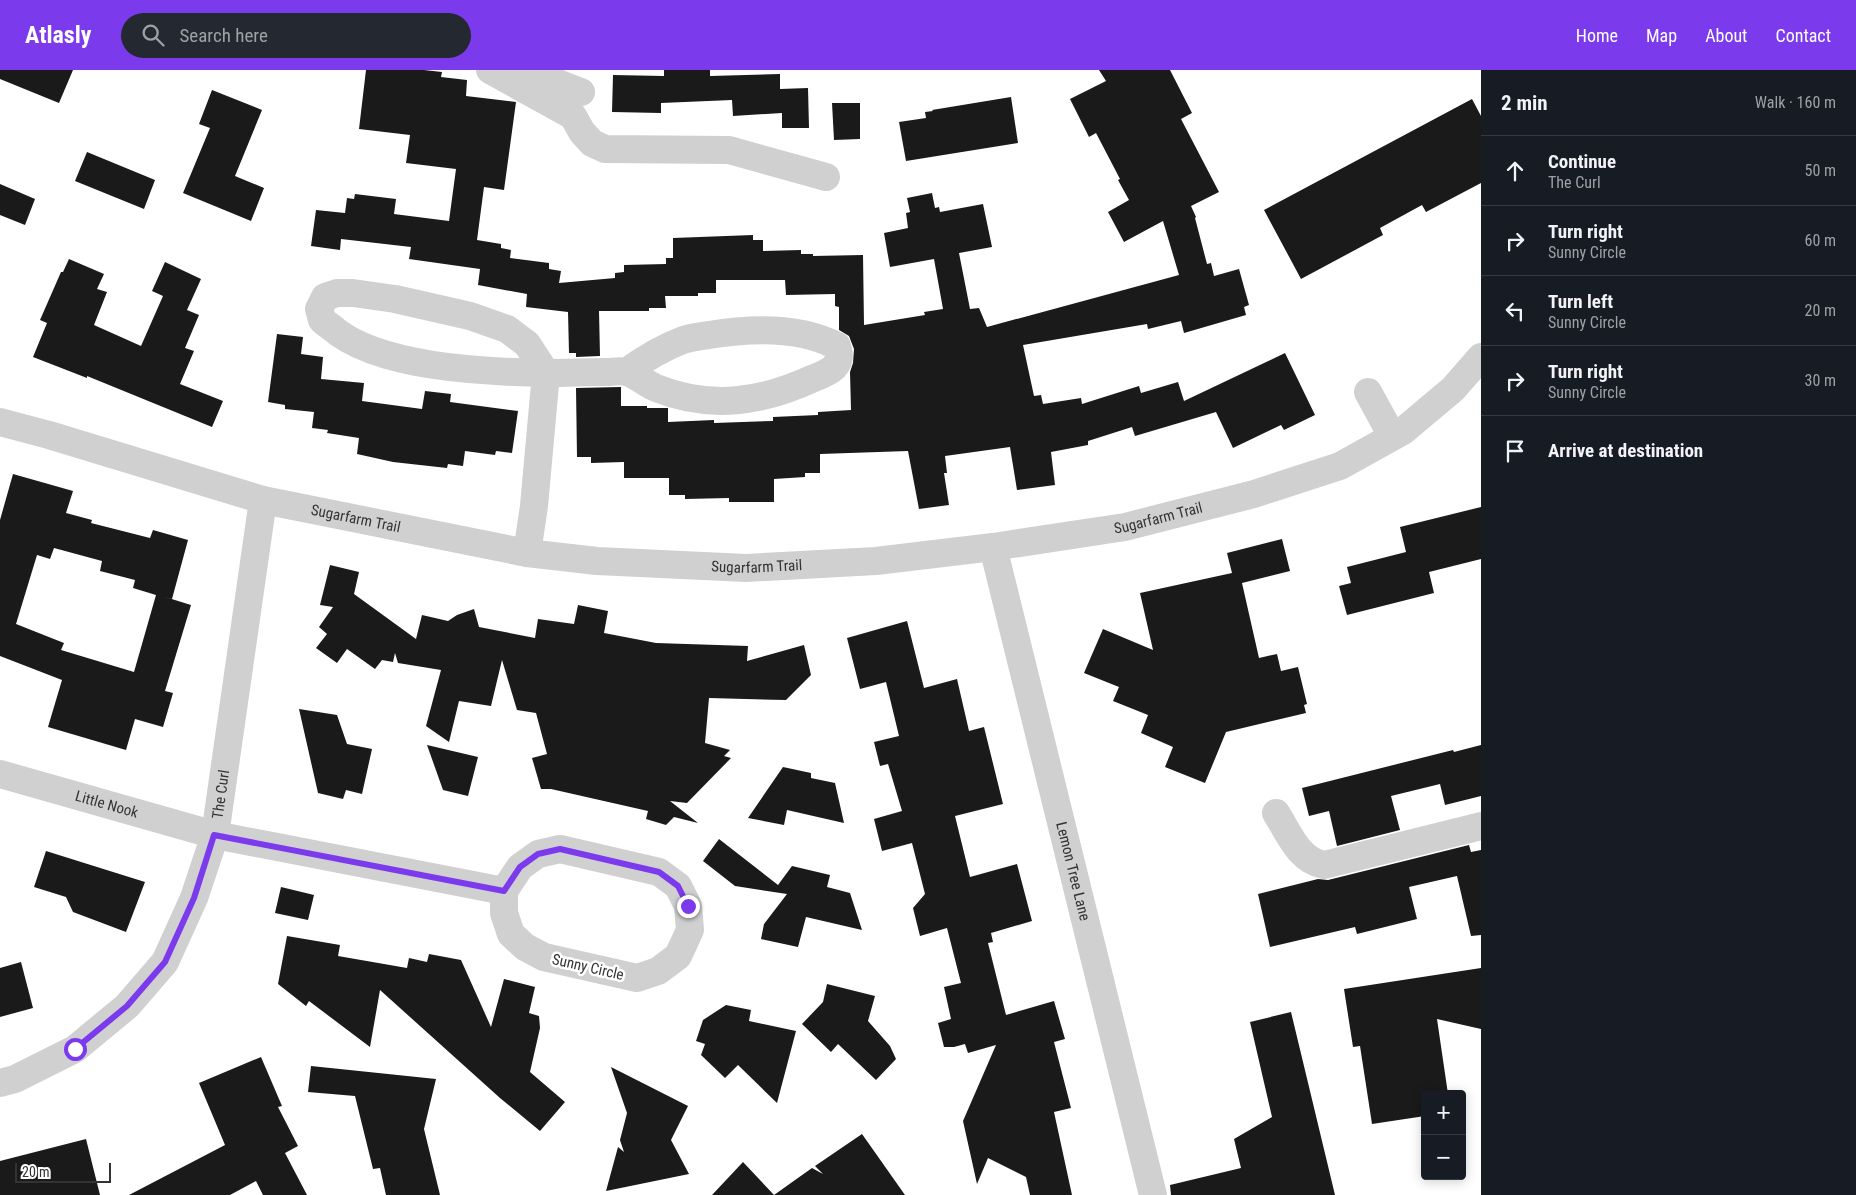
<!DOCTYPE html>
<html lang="en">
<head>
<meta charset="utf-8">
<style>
  body { margin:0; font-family:"Roboto Condensed",sans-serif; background:#242831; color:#f1f3f6 }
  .controls { position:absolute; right:15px; bottom:15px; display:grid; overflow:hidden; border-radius:5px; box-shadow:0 2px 12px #0003 }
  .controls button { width:45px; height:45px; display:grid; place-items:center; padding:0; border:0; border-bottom:1px solid #363941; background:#171b24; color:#f1f3f6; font:25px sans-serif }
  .scale { position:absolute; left:15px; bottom:12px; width:96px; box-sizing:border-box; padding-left:5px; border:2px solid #333; border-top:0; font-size:14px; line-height:18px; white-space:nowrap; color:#333; -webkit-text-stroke:4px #fff; paint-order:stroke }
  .stop { position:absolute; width:15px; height:15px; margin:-11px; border:4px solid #7c3aed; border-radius:50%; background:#fff }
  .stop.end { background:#7c3aed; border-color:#fff; box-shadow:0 1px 5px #0008 }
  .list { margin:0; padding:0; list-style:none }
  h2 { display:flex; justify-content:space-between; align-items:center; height:65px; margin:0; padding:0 20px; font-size:21px }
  h2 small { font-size:16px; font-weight:400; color:#9ea1a6 }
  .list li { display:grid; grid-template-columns:32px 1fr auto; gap:15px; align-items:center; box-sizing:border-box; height:70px; padding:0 20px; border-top:1px solid #363941 }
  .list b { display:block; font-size:19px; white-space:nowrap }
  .list p { margin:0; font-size:16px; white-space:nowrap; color:#9ea1a6 }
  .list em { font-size:16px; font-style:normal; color:#9ea1a6 }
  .icon { flex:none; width:28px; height:28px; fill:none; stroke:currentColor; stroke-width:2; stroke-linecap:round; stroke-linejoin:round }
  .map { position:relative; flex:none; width:1481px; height:1125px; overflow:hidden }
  header { display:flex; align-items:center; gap:30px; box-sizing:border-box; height:70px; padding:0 25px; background:#7c3aed; color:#fff }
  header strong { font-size:24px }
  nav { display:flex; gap:28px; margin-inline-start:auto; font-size:18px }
  .search { width:350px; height:45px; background:#242831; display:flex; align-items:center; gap:12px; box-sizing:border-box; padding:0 18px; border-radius:28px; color:#9ea1a6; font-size:19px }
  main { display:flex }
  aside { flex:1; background:#171b24 }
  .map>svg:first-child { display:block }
  .building { fill:#1a1a1a; fill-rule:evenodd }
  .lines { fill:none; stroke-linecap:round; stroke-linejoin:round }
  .minor { stroke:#d0d0d0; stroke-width:28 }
  .route { stroke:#7c3aed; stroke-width:6 }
  .labels { text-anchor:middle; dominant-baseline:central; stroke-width:5; stroke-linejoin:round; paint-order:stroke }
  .street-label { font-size:15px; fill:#333; stroke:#fff }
</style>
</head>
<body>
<header>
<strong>Atlasly</strong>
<div class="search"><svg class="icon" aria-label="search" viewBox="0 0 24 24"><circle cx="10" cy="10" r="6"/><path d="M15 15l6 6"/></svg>Search here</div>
<nav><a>Home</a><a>Map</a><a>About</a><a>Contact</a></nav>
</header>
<main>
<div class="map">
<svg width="1481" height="1125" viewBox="0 0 1481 1125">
  <rect width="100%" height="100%" fill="#fff"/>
  <g class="building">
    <polygon points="0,0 73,0 59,33 0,9"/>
    <polygon points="366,0 424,0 442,2 441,7 467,10 466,26 516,32 504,120 484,117 477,170 501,174 501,178 511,180 510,188 549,193 549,199 561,201 559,213 615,208 615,203 624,202 624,195 666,194 666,188 673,188 673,168 753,165 753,170 763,170 763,181 801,180 801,184 813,184 813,186 863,185 864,255 925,245 924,242 943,239 934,189 890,197 884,163 908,158 906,143 910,142 907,128 932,123 935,138 939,137 940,142 983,134 992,177 959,183 970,239 979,238 987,257 1179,205 1163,151 1124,172 1108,142 1129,130 1118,110 1120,109 1096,63 1089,67 1070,29 1106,11 1099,0 1170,0 1192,43 1181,49 1219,122 1191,136 1196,147 1195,148 1207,194 1211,193 1214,206 1239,199 1249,235 1244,237 1246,245 1184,263 1181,251 1148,259 1147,254 1023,275 1034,326 1041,325 1043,334 1081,328 1082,334 1139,316 1141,323 1178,312 1184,331 1285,283 1315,345 1284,360 1281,355 1233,378 1216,342 1135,366 1132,357 1088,371 1088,375 1051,382 1055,415 1017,420 1010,377 945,386 947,403 944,403 949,435 919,439 908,381 820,384 820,403 805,403 805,407 774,409 774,432 729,432 729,428 685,429 685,425 669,425 669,408 624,408 624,392 591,393 591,387 577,387 576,318 621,317 621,336 647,336 647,338 668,338 668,352 714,350 714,353 773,351 773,347 818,345 818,342 851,340 850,302 853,293 854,279 849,266 839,260 839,237 835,236 835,224 786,225 785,210 716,210 716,223 698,223 698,226 665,226 666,238 649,238 649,241 599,241 600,286 576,287 576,283 569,283 568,242 526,237 527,224 478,215 480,199 409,189 411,177 341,169 340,180 311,176 316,140 345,143 347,128 354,129 355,124 396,129 394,144 449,151 456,99 406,93 410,65 359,59"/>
    <polygon points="664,0 710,0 710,6 780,4 780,19 808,18 809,58 782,58 782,43 733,46 732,30 661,33 661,43 612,42 613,5 664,6"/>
    <polygon points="212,20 262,40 235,106 264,118 251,151 183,123 210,58 199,54"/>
    <polygon points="1011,27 1018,73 906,91 899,52 926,48 925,42 933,41 932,40"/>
    <polygon points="1472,29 1481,46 1481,113 1426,142 1422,135 1380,158 1383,165 1301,209 1264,140"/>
    <polygon points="832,33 860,33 860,69 834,70"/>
    <polygon points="87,82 155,110 144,139 75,111"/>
    <polygon points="0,114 35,129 25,155 0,145"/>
    <polygon points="69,189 104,204 97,219 107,222 94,255 141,276 163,226 152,221 165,192 201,209 187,240 199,245 185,278 194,281 180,314 223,331 212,357 87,306 87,308 33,287 47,253 40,250 61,202 63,202"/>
    <polygon points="277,264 303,267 301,284 323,287 321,309 364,313 362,331 422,339 425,321 451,324 450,332 518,341 512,383 496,381 495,385 465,381 463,396 448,394 447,398 393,392 357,384 359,368 327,363 328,360 312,358 314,342 285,339 285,335 268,332"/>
    <path d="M13,404L73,421L66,443L92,450L91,453L150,468L153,460L188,470L172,529L162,526L191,535L165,621L173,623L163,657L135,649L126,680L48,657L62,610L0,586V450ZM54,478L102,491L100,501L135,510L133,518L156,525L134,602L61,580L64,573L16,554L37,485L50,489Z"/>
    <polygon points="1481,437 1481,489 1429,502 1434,523 1347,545 1339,516 1351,513 1347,497 1406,482 1400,457"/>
    <polygon points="1282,469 1290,501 1242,513 1259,588 1277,584 1281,601 1298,597 1307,634 1304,635 1306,643 1226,662 1205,713 1165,697 1173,677 1141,663 1148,645 1113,631 1119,617 1084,603 1103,559 1153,580 1140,523 1232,503 1227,483"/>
    <polygon points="330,495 359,502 354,524 416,569 422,545 448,551 457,545 474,539 479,557 535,568 538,549 574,554 578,535 608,541 604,563 656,573 748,576 747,591 804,575 811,605 786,630 709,628 705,673 730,680 724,686 731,688 687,733 670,731 698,753 674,747 666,755 646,749 648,741 551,719 541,719 532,688 547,684 536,643 517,640 502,590 491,636 459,631 449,672 426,656 441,600 398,593 395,583 393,592 382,590 375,599 347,579 337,593 316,578 327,564 319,557 333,537 320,535"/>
    <polygon points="907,551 924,618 957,609 969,661 984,657 1003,734 955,746 970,807 1017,794 1032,851 991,863 993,872 988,873 1006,945 1054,931 1065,969 1054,972 1071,1038 1054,1042 1072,1125 1030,1125 1026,1107 988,1088 977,1114 963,1051 996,975 968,983 965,974 954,977 944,977 938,953 951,949 944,917 961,913 947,858 920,866 913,838 925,824 912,773 882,781 874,749 902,741 888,694 880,696 874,672 899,666 886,612 860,619 847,568"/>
    <polygon points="299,639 337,645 347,674 372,679 362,724 346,720 343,729 318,723"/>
    <polygon points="427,675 478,687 468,726 443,720"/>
    <polygon points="1481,675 1481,726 1445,735 1440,714 1391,726 1400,760 1337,776 1329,741 1309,746 1302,718 1453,680 1454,682"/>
    <polygon points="783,697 811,703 811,708 835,713 844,753 787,740 784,755 748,748"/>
    <polygon points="719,769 778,815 792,796 830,805 827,817 850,823 862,860 806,847 798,877 761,869 764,854 787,824 735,816 703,791"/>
    <polygon points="1469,775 1471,782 1481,780 1481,865 1471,866 1457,806 1409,817 1417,849 1357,864 1355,857 1270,877 1258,824 1318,809 1328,810"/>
    <polygon points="46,781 145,812 126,862 73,842 66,827 34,817"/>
    <polygon points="281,817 314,825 308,850 275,843"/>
    <polygon points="287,866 340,875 338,886 407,898 409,888 427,892 429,884 461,890 491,957 504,909 535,917 529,943 539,946 540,958 530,1002 565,1032 540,1061 500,1028 380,920 370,977 309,931 306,936 278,914"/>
    <polygon points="21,892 33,938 0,947 0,898"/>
    <polygon points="1481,898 1481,959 1437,949 1448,1024 1425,1024 1425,1046 1372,1054 1360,976 1353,977 1344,919"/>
    <polygon points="827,914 875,926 868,951 890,976 896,989 876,1010 838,974 831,982 802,954 823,932"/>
    <polygon points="726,935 751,940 749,951 796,961 777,1033 738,995 725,1008 701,985 705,974 696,971 703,950"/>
    <polygon points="1291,942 1335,1125 1171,1125 1170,1115 1241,1098 1234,1069 1272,1047 1250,952"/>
    <polygon points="261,987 282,1036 278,1037 298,1076 285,1083 307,1125 263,1125 256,1111 230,1125 129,1125 225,1075 199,1013"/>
    <polygon points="311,996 436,1009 424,1059 440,1125 386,1125 380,1098 373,1099 355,1026 308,1022"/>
    <polygon points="611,997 688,1036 671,1070 689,1104 606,1121 618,1077 624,1082 620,1070 627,1043"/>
    <polygon points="862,1064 905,1125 712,1125 743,1092 774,1125 812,1098 823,1104 815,1096"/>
    <polygon points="86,1069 100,1125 0,1125 0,1091"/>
  </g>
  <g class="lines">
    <g class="minor">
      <polyline points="490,0 573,46 582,62 592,73 605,79 729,80 826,107"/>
      <polyline points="532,0 560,14 581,22"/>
      <polyline points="1368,322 1392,366"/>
      <path id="s1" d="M0,352L49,365L263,430L527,483L597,491L746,498L876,491L993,477L1125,457L1254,424L1340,396L1403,361L1453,319L1481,287"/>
      <path id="s2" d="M993,477L1153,1125"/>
      <path d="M527,483L534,436L546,303L527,274L507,259L470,246L395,229L353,223H337L325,227L319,239C320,242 321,247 322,250C324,252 328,255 331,257C377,298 487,302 547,303C567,303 587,302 607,302C613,302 621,300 626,302C637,305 646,314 656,318C711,340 762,332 814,308C830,302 844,296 837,276C799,256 751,258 709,265C701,266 691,267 683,270C662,278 644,289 626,302"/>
      <path id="s3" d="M0,704L215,765L504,821"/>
      <path d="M1276,743C1289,763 1298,790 1324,795L1481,756"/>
      <polygon points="560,779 659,802 678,816 688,836 690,860 678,886 658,901 637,908 544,887 525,877 511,864 504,843 504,821 520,797 538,784"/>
      <path id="s4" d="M0,1013L15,1009L75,979L127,936L165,892L194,828L215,765L263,430"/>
    </g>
  </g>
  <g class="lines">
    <polyline class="route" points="75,979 127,936 165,892 194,828 214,765 504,821 520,797 538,784 560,779 659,802 678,816 688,836"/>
  </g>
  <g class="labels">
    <g class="street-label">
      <text stroke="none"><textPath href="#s1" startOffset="1179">Sugarfarm Trail</textPath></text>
      <text stroke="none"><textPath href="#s1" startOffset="369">Sugarfarm Trail</textPath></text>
      <text stroke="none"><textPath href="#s1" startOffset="774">Sugarfarm Trail</textPath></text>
      <text stroke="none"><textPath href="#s4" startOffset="386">The Curl</textPath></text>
      <text stroke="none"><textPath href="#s3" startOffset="111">Little Nook</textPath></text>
      <text stroke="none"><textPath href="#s2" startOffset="334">Lemon Tree Lane</textPath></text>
      <text transform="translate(588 897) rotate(13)">Sunny Circle</text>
    </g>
  </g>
</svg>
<div class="controls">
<button>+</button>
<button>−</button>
</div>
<div class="scale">20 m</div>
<div class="stop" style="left:75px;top:979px"></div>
<div class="stop end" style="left:688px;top:836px"></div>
</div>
<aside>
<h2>2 min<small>Walk · 160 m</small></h2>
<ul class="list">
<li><svg class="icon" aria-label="ahead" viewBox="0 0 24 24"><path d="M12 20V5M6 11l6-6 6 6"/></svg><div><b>Continue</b><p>The Curl</p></div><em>50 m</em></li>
<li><svg class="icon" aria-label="right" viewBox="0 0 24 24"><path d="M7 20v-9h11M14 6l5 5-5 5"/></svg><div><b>Turn right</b><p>Sunny Circle</p></div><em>60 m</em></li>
<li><svg class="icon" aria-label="left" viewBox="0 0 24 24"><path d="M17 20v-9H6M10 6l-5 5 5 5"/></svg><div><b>Turn left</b><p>Sunny Circle</p></div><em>20 m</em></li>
<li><svg class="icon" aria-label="right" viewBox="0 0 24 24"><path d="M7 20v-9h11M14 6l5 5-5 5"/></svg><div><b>Turn right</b><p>Sunny Circle</p></div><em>30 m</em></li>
<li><svg class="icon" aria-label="arrive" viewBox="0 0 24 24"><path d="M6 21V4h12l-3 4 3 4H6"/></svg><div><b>Arrive at destination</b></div></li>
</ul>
</aside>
</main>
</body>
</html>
